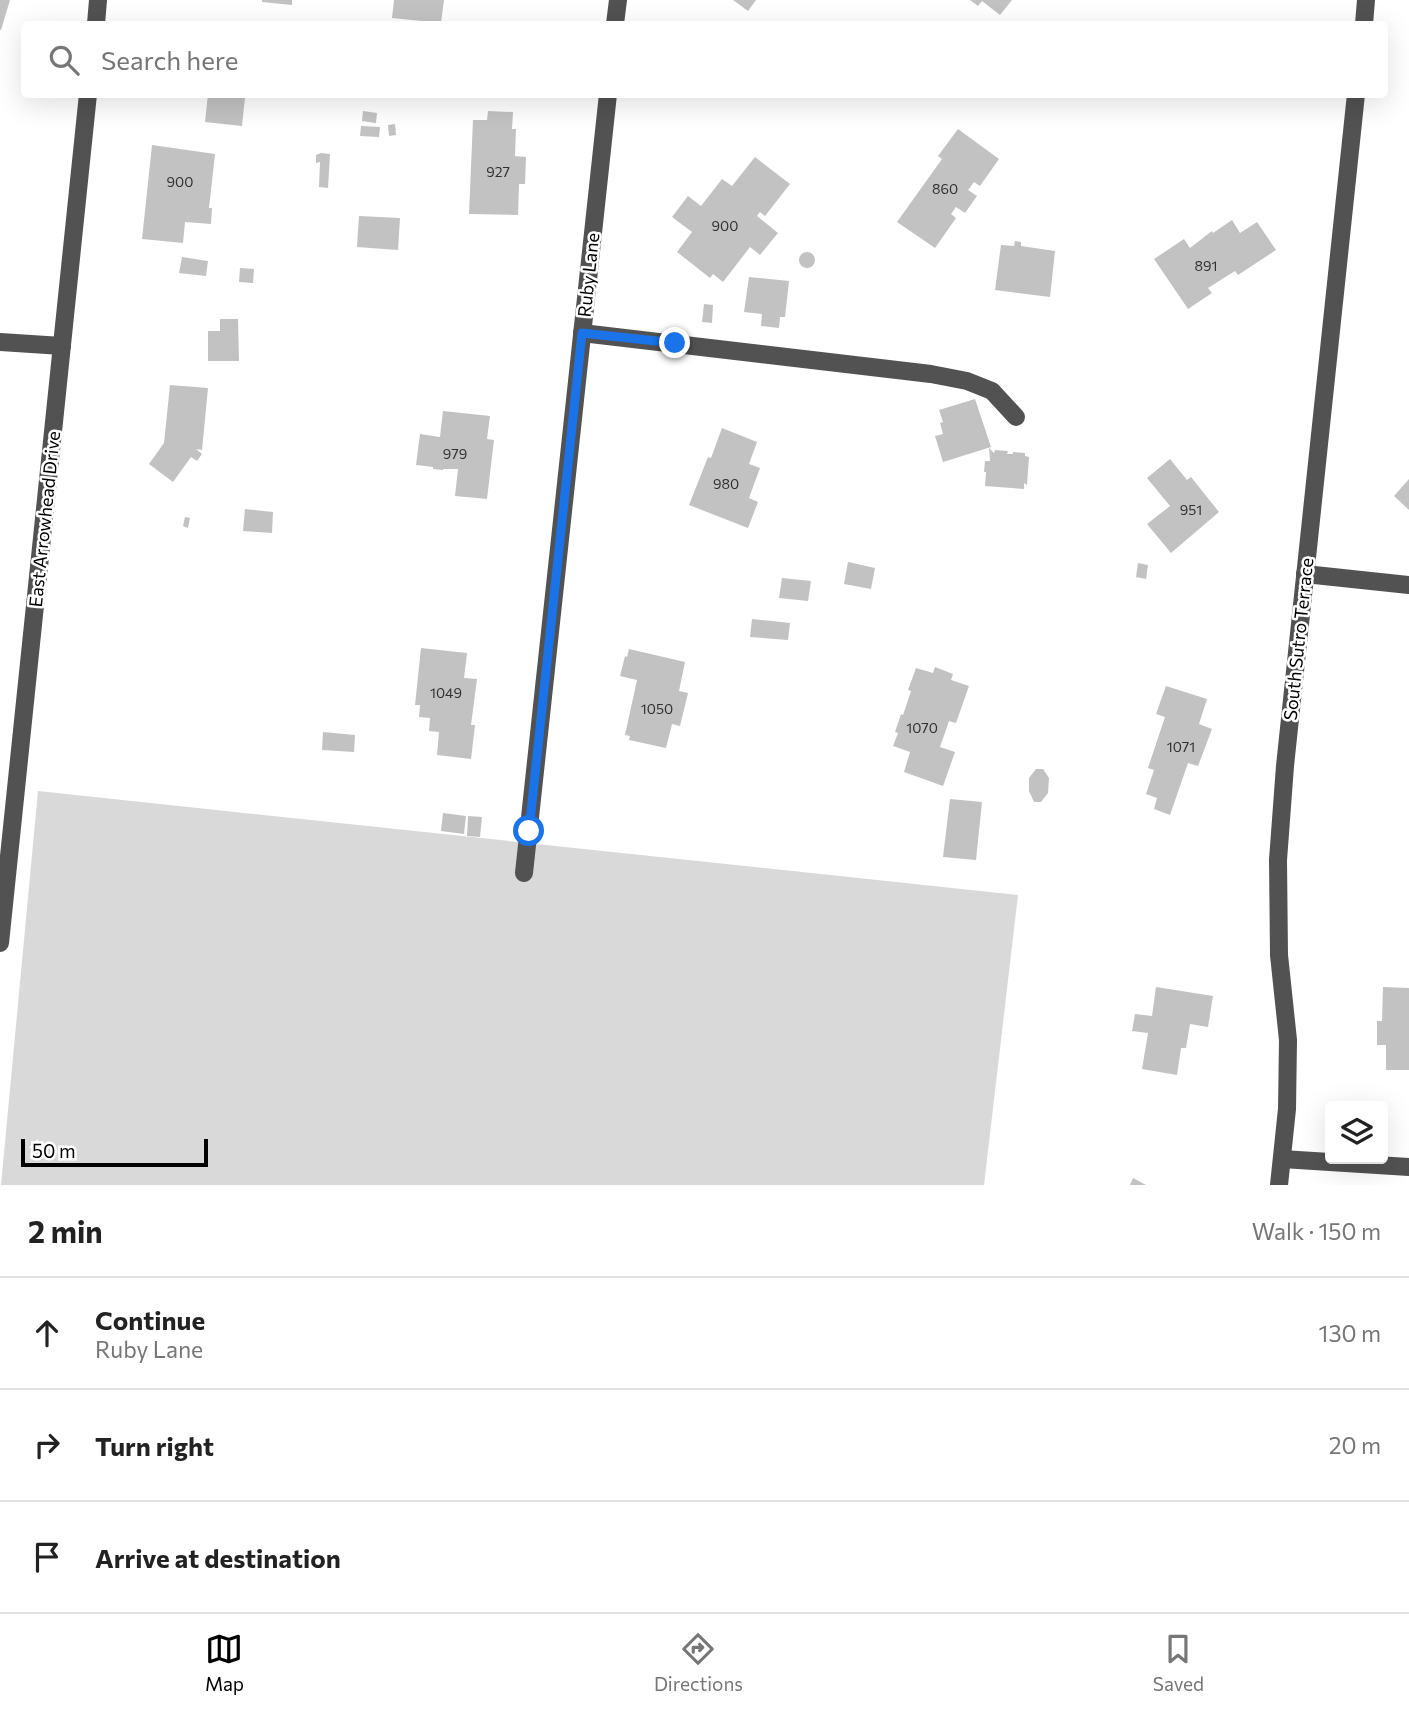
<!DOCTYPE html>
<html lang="en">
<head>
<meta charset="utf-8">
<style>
  body { margin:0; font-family:Commissioner,sans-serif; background:#f2f2f2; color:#222 }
  .controls { position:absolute; right:21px; bottom:21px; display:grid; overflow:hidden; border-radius:7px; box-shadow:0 7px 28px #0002 }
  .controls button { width:63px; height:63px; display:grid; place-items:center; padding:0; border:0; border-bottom:2px solid #e0e0e0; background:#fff; color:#222; font:35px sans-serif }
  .scale { position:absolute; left:21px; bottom:18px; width:187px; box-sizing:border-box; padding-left:7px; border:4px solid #000; border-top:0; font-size:19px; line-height:24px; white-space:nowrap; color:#000; -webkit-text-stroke:5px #fff; paint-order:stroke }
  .stop { position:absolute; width:21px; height:21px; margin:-16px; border:5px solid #1a73e8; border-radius:50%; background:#fff }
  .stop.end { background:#1a73e8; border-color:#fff; box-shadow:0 2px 7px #0008 }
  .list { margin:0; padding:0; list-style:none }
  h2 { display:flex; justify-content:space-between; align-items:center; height:91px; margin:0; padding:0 28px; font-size:30px }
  h2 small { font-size:23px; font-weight:400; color:#767676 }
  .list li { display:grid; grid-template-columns:46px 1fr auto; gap:21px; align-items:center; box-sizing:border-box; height:112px; padding:0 28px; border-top:2px solid #e0e0e0 }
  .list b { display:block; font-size:26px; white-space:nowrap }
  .list p { margin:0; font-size:23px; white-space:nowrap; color:#767676 }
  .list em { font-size:23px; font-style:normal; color:#767676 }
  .icon { flex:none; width:38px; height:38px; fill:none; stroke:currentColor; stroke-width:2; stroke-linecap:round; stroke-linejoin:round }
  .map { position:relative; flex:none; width:1409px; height:1185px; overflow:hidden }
  .search { position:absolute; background:#fff; box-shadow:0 7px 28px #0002; left:21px; right:21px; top:21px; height:77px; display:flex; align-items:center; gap:18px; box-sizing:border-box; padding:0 24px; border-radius:7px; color:#767676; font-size:26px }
  .sheet { height:427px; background:#fff }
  nav { display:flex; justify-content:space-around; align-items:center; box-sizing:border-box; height:98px; border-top:2px solid #e0e0e0; background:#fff; font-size:19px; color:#767676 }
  nav a { display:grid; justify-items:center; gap:4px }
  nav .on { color:#000 }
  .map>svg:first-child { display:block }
  .green { fill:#d9d9d9 }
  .building { fill:#c2c2c2 }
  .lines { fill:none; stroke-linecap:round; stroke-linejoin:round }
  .minor { stroke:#525252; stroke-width:18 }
  .route { stroke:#1a73e8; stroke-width:9 }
  .labels { text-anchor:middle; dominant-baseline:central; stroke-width:5; stroke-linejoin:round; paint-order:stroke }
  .number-label { font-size:14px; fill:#303030 }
  .street-label { font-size:18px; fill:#000; stroke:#fff }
</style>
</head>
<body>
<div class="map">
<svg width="1409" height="1185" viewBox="0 0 1409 1185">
  <rect width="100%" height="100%" fill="#fff"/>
  <polygon class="green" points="38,791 1018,895 984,1185 1,1185"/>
  <g class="building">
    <polygon points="0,0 10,0 1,30 0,30"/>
    <polygon points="262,0 292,0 292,5 262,2"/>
    <polygon points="394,0 444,0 441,23 392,18"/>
    <polygon points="733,0 756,0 748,11"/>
    <polygon points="970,0 1012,0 1000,15 982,1 978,6"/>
    <polygon points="208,94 240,94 239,97 245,97 242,126 205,122"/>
    <polygon points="363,111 377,113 376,123 362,121"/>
    <polygon points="488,111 513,112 512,129 516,129 515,156 526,157 525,184 519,184 518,215 469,214 473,120 487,120"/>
    <polygon points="395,124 396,135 389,136 388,125"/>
    <polygon points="361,126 380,127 379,137 360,136"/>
    <polygon points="958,129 999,159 980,186 974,182 968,190 977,196 965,213 956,207 951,214 956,218 935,248 897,222 942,159 938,156"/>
    <polygon points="152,145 215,154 209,208 212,208 211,224 185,222 183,243 142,239"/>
    <polygon points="321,153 330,154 328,188 319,187 320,162 316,163 316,155"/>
    <polygon points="755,157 790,184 765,216 760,212 757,216 778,233 760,255 750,247 723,282 713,274 710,278 677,252 692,232 672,217 688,196 701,206 722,179 732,186"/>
    <polygon points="359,216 400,218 398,250 357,247"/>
    <polygon points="1232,220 1240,233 1257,222 1276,250 1238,275 1235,271 1208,288 1212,293 1188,309 1154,259 1184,239 1190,248 1212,231 1213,233"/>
    <polygon points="1015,241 1021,242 1021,246 1055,251 1050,297 995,290 1001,245 1014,246"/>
    <circle cx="807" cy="260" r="8"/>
    <polygon points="182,257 208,261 206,276 179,273"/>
    <polygon points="240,268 254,269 253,283 239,282"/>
    <polygon points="749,277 789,281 785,317 780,317 779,328 761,326 762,314 744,312"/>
    <polygon points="704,304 713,305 712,323 702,322"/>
    <polygon points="220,319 238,319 239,361 208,361 208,331 220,331"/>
    <polygon points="170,385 208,388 202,450 196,449 202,454 197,461 191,457 173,482 149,464 164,443"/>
    <polygon points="975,399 991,447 943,462 935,436 943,434 940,423 943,422 939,410"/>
    <polygon points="443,411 490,416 487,439 494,440 487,499 455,496 458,469 443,469 443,470 433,469 433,467 416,465 420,434 440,437"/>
    <polygon points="722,428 757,442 749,464 760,468 749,498 758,502 748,528 689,505 708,457 711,458"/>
    <polygon points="989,448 994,453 995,450 1008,451 1007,454 1013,454 1013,452 1025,453 1025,456 1029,457 1027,485 1024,483 1024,489 985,486 986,472 984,472 985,461 990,461"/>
    <polygon points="1170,459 1187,480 1191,477 1219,512 1171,553 1147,524 1170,506 1147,478"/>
    <polygon points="1409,479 1409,510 1394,496"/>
    <polygon points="245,509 273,512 272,533 243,531"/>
    <polygon points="185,517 190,518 188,528 183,526"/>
    <polygon points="848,562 875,568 871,589 844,584"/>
    <polygon points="1138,563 1148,565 1146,579 1136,577"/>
    <polygon points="782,578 811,581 808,601 779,598"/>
    <polygon points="752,619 790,623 788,640 750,637"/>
    <polygon points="421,648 467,653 464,678 477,679 471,725 475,725 471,759 437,755 439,732 429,731 430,718 419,717 420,705 415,705"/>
    <polygon points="629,649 685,662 679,691 688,693 680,726 672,724 666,748 629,740 630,736 625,735 637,680 620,676 625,656 627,657"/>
    <polygon points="935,667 953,674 951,680 969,686 956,723 949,721 940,747 955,752 943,786 904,772 910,752 893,746 898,733 895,732 901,714 903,715 911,691 908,690 916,668 933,673"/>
    <polygon points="1166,686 1207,699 1199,724 1212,729 1198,766 1188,763 1170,815 1154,809 1157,798 1146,794 1154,770 1148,768 1165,717 1156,714"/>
    <polygon points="323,732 355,735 354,752 322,750"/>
    <polygon points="1036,769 1043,769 1049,778 1048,793 1041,802 1034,802 1029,791 1029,778"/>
    <polygon points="950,799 982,802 976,860 943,857"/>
    <polygon points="443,813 466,816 464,834 441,831"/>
    <polygon points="468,816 482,817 480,837 467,836"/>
    <polygon points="1156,987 1213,996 1208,1027 1190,1024 1186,1048 1181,1048 1177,1075 1142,1069 1148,1033 1132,1031 1135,1014 1152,1016"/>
    <polygon points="1383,987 1409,988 1409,1070 1386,1070 1386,1045 1377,1045 1377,1021 1382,1021"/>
    <polygon points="1133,1178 1146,1185 1130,1185"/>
  </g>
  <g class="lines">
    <g class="minor">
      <polyline points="96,24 98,0"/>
      <polyline points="615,24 618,0"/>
      <polyline points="1364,24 1366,0"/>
      <polyline points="582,333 931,374 967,381 992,391 1016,417"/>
      <polyline points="0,342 62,346"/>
      <polyline points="1305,574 1409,585"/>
      <polyline points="524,873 608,94"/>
      <polyline points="0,943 88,94"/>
      <polyline points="1282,1159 1409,1167"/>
      <polyline points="1279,1185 1287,1109 1288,1040 1279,955 1278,860 1285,766 1356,94"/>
    </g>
  </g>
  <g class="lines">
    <polyline class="route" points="529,831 582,333 675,343"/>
  </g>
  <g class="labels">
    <g class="number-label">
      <text x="498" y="171">927</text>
      <text x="180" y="181">900</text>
      <text x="945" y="188">860</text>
      <text x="725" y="225">900</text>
      <text x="1206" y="265">891</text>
      <text x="455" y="453">979</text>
      <text x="726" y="483">980</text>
      <text x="1191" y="509">951</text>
      <text x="446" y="692">1049</text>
      <text x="657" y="708">1050</text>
      <text x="922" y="727">1070</text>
      <text x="1181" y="746">1071</text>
    </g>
    <g class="street-label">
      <text transform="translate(588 275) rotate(-84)">Ruby Lane</text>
      <text transform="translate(44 519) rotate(-84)">East Arrowhead Drive</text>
      <text transform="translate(1298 639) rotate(-84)">South Sutro Terrace</text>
    </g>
  </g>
</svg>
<div class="controls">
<button><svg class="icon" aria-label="layers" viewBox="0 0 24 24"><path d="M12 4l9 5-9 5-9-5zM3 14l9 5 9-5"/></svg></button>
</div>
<div class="scale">50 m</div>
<div class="stop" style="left:529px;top:831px"></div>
<div class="stop end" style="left:675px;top:343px"></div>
<div class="search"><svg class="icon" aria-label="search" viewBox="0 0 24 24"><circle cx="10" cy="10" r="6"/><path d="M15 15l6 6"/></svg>Search here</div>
</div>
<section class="sheet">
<h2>2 min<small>Walk · 150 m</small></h2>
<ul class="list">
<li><svg class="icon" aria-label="ahead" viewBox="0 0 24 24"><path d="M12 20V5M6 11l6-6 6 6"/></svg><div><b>Continue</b><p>Ruby Lane</p></div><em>130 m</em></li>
<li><svg class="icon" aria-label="right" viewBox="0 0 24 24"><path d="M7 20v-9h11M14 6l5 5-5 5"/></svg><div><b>Turn right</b></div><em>20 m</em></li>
<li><svg class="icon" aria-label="arrive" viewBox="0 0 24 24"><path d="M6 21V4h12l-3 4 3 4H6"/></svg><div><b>Arrive at destination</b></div></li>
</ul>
</section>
<nav>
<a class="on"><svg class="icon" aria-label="map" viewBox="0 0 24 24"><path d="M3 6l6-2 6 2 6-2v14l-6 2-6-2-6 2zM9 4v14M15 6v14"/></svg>Map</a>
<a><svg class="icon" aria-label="directions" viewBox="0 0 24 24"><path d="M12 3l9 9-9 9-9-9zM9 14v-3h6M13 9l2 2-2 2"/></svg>Directions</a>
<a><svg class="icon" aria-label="saved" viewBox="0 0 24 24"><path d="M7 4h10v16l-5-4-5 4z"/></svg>Saved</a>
</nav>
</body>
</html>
